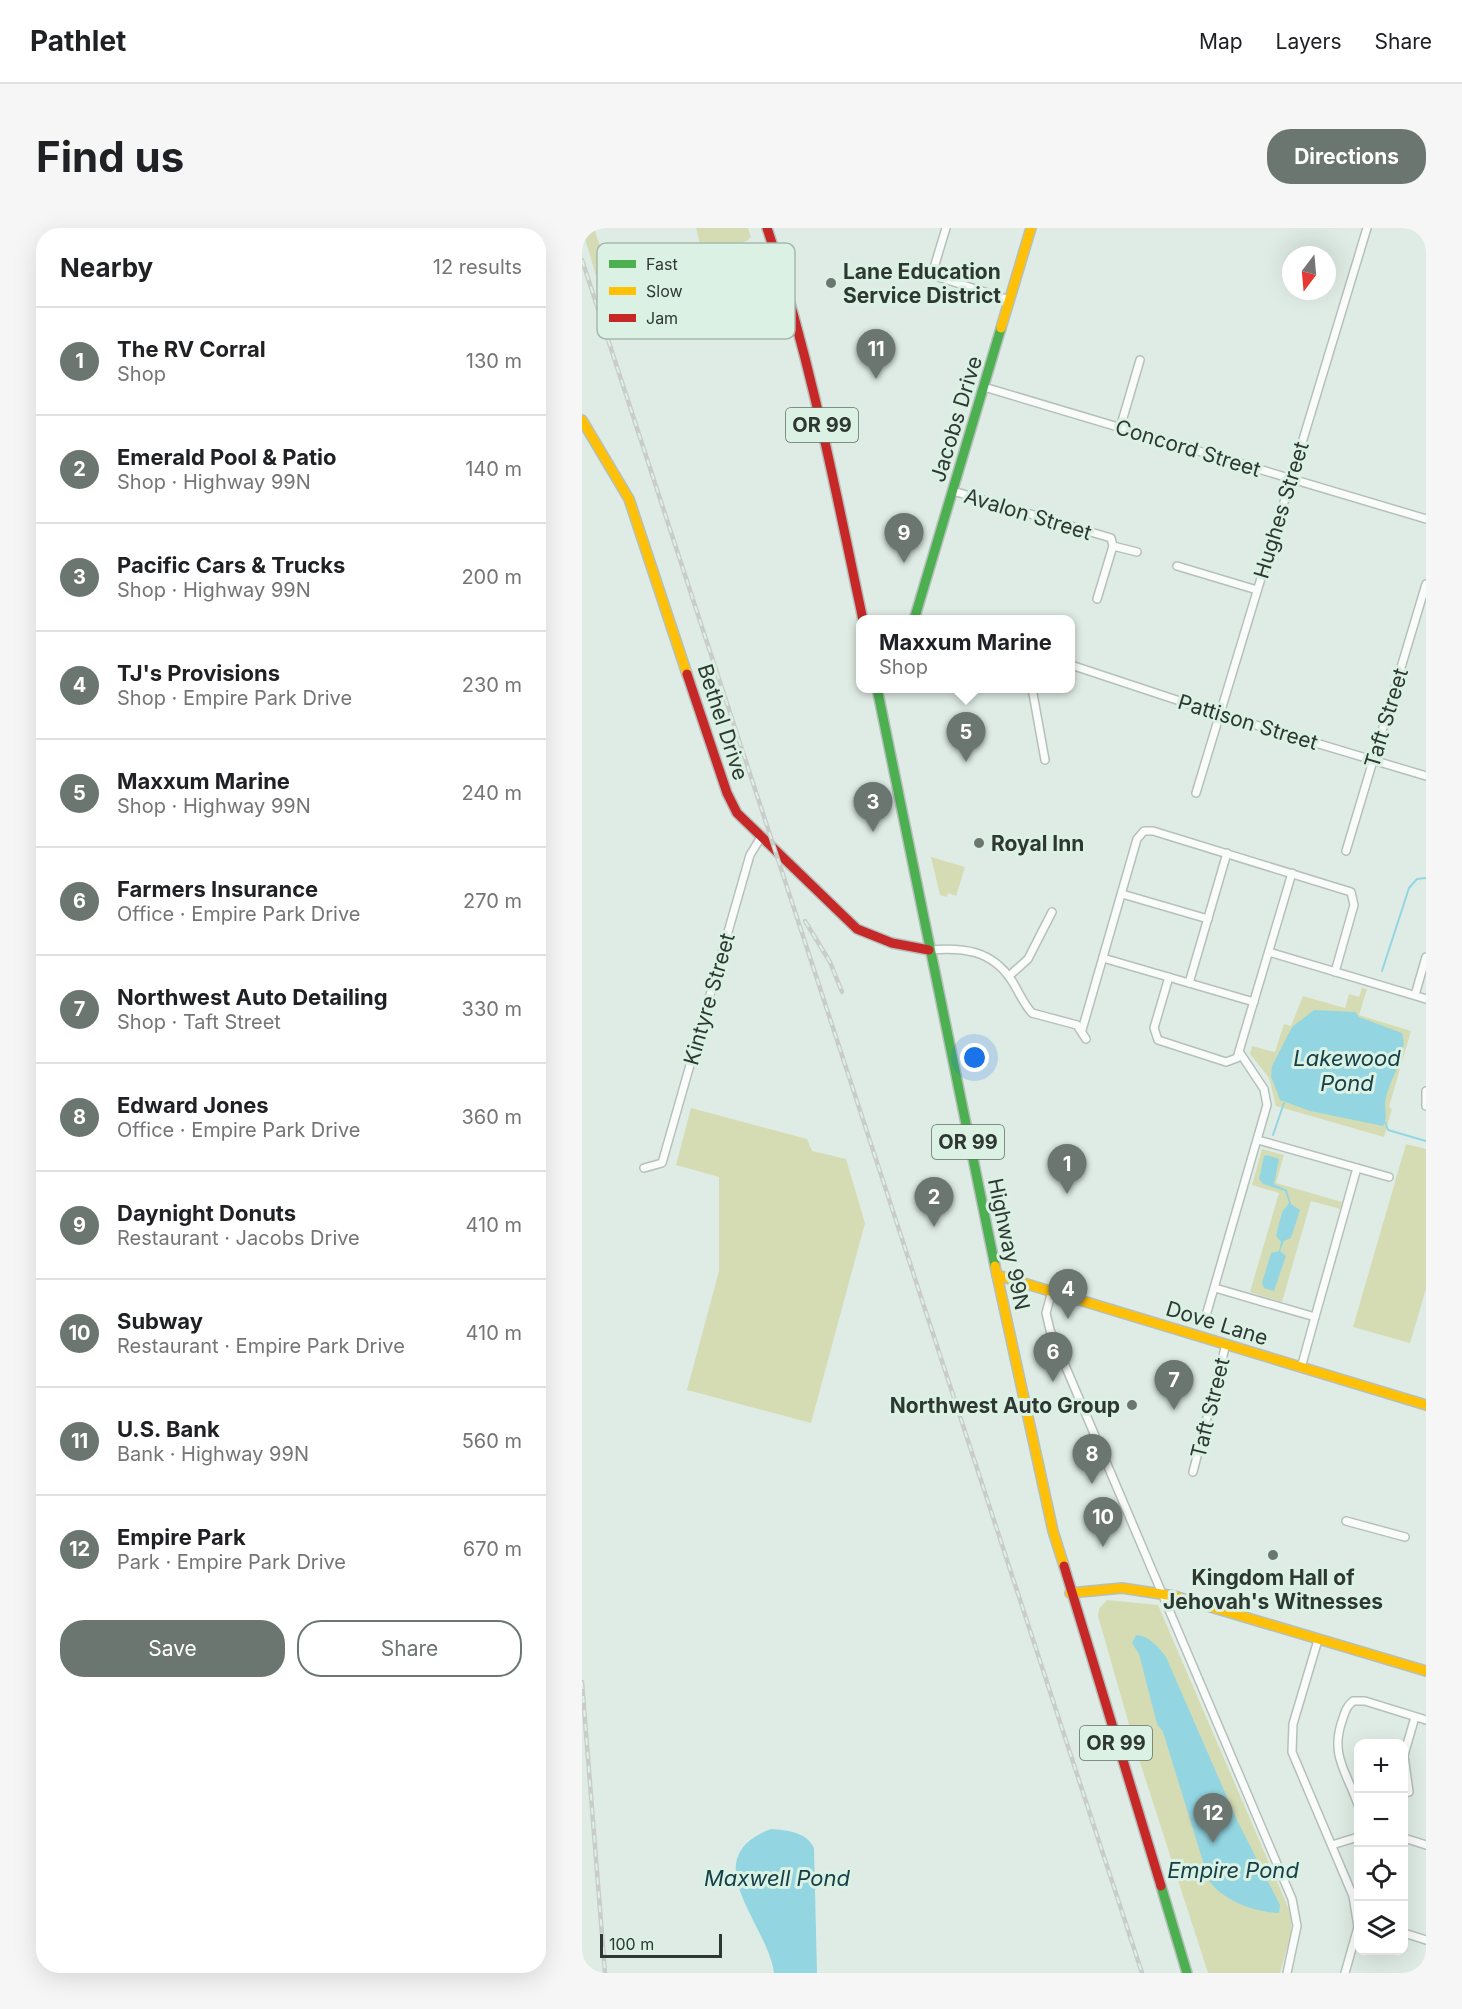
<!DOCTYPE html>
<html lang="en">
<head>
<meta charset="utf-8">
<style>
  body { margin:0; font-family:Inter,sans-serif; background:#f6f6f6; color:#202124 }
  .controls { position:absolute; right:18px; bottom:18px; display:grid; overflow:hidden; border-radius:12px; box-shadow:0 6px 24px #0002 }
  .controls button { width:54px; height:54px; display:grid; place-items:center; padding:0; border:0; border-bottom:2px solid #e0e0e0; background:#fff; color:#202124; font:30px sans-serif }
  .compass { position:absolute; left:700px; top:18px; width:54px; height:54px; border-radius:50%; background:#fff; box-shadow:0 6px 24px #0002; rotate:196deg }
  .scale { position:absolute; left:18px; bottom:15px; width:122px; box-sizing:border-box; padding-left:6px; border:3px solid #2e3732; border-top:0; font-size:16px; line-height:21px; white-space:nowrap; color:#2e3732; -webkit-text-stroke:4px #daf1e4; paint-order:stroke }
  .you { position:absolute; left:393px; top:830px; width:21px; height:21px; margin:-15px; border:4px solid #fff; border-radius:50%; background:#1a73e8; box-shadow:0 0 0 9px #1a73e833 }
  .badge { display:grid; place-items:center; width:39px; height:39px; border-radius:50%; background:#6c7671; color:#fff; font-size:20px; font-weight:700 }
  .pin { position:absolute; translate:-50% -50px; filter:drop-shadow(0 2px 3px #0008) }
  .pin::after { content:''; position:absolute; top:32px; width:21px; height:18px; background:inherit; clip-path:polygon(0 0,100% 0,50% 100%) }
  .popup { position:absolute; left:274px; top:387px; width:219px; height:78px; box-sizing:border-box; display:grid; place-content:center; border-radius:12px; background:#fff; filter:drop-shadow(0 2px 4px #0005); font-size:20px; white-space:nowrap; color:#757577 }
  .popup b { font-size:22px; color:#202124 }
  .popup::after { content:''; position:absolute; left:50%; top:100%; margin-left:-12px; border:12px solid transparent; border-top-color:#fff }
  .list { margin:0; padding:0; list-style:none }
  h2 { display:flex; justify-content:space-between; align-items:center; height:78px; margin:0; padding:0 24px; font-size:26px }
  h2 small { font-size:20px; font-weight:400; color:#757577 }
  .list li { display:grid; grid-template-columns:39px 1fr auto; gap:18px; align-items:center; box-sizing:border-box; height:108px; padding:0 24px; border-top:2px solid #e0e0e0 }
  .list b { display:block; font-size:22px; white-space:nowrap }
  .list p { margin:0; font-size:20px; white-space:nowrap; color:#757577 }
  .list em { font-size:20px; font-style:normal; color:#757577 }
  .actions { display:flex; gap:12px; padding:18px 24px }
  .actions a { flex:1; padding:14px 0; border:2px solid #6c7671; border-radius:24px; text-align:center; font-size:21px; color:#6c7671 }
  .actions .main { background:#6c7671; color:#fff }
  .icon { flex:none; width:33px; height:33px; fill:none; stroke:currentColor; stroke-width:2; stroke-linecap:round; stroke-linejoin:round }
  .map { position:relative; flex:none; width:844px; height:1745px; overflow:hidden; border-radius:24px }
  header { display:flex; align-items:center; gap:36px; box-sizing:border-box; height:84px; padding:0 30px; background:#fff; border-bottom:2px solid #e0e0e0 }
  header strong { font-size:28px }
  nav { display:flex; gap:33px; margin-inline-start:auto; font-size:21px }
  .intro { display:flex; align-items:center; justify-content:space-between; box-sizing:border-box; height:144px; padding:0 36px }
  h1 { margin:0; font-size:42px }
  .button { padding:15px 27px; border-radius:24px; background:#6c7671; color:#fff; font-size:21px; font-weight:700 }
  main { display:flex; gap:36px; padding:0 36px }
  aside { flex:1; background:#fff; border-radius:24px; box-shadow:0 6px 24px #0002 }
  .map>svg:first-child { display:block }
  .green { fill:#d5dcb4 }
  .water { fill:#93d6e2 }
  .lines { fill:none; stroke-linecap:round; stroke-linejoin:round }
  .stream { stroke:#93d6e2; stroke-width:2 }
  .street-casing { stroke:#b6c0bb; stroke-width:10 }
  .fast-casing { stroke:#b6c0bb; stroke-width:12 }
  .slow-casing { stroke:#b6c0bb; stroke-width:12 }
  .jam-casing { stroke:#b6c0bb; stroke-width:12 }
  .street { stroke:#fafcfb; stroke-width:7 }
  .fast { stroke:#4caf50; stroke-width:9 }
  .slow { stroke:#ffc107; stroke-width:9 }
  .jam { stroke:#c62828; stroke-width:9 }
  .rail-casing { stroke:#c9ccca; stroke-width:4.5 }
  .rail { stroke:#daf1e4; stroke-width:2; stroke-dasharray:7; stroke-linecap:butt }
  .poi-dot { fill:#6c7671; stroke:#daf1e4; stroke-width:2 }
  .labels { text-anchor:middle; dominant-baseline:central; stroke-width:6; stroke-linejoin:round; paint-order:stroke }
  .shield { fill:#daf1e4; stroke:#626f67; stroke-width:1.5 }
  .shield-label { font-size:20px; font-weight:bold; fill:#2e3732 }
  .poi-label { font-size:21px; font-weight:bold; fill:#2e3732; stroke:#daf1e4; text-anchor:start }
  .street-label { font-size:21px; fill:#2e3732; stroke:#daf1e4 }
  .water-label { font-size:22px; font-style:italic; fill:#164049; stroke:#daf1e4 }
  .key { fill:#daf1e4; stroke:#a6b9af; stroke-width:1.5 }
  .key-label { font-size:16px; fill:#2e3732 }
</style>
</head>
<body>
<header>
<strong>Pathlet</strong>
<nav><a>Map</a><a>Layers</a><a>Share</a></nav>
</header>
<div class="intro"><h1>Find us</h1><a class="button">Directions</a></div>
<main>
<aside>
<h2>Nearby<small>12 results</small></h2>
<ul class="list">
<li><span class="badge">1</span><div><b>The RV Corral</b><p>Shop</p></div><em>130 m</em></li>
<li><span class="badge">2</span><div><b>Emerald Pool &amp; Patio</b><p>Shop · Highway 99N</p></div><em>140 m</em></li>
<li><span class="badge">3</span><div><b>Pacific Cars &amp; Trucks</b><p>Shop · Highway 99N</p></div><em>200 m</em></li>
<li><span class="badge">4</span><div><b>TJ's Provisions</b><p>Shop · Empire Park Drive</p></div><em>230 m</em></li>
<li><span class="badge">5</span><div><b>Maxxum Marine</b><p>Shop · Highway 99N</p></div><em>240 m</em></li>
<li><span class="badge">6</span><div><b>Farmers Insurance</b><p>Office · Empire Park Drive</p></div><em>270 m</em></li>
<li><span class="badge">7</span><div><b>Northwest Auto Detailing</b><p>Shop · Taft Street</p></div><em>330 m</em></li>
<li><span class="badge">8</span><div><b>Edward Jones</b><p>Office · Empire Park Drive</p></div><em>360 m</em></li>
<li><span class="badge">9</span><div><b>Daynight Donuts</b><p>Restaurant · Jacobs Drive</p></div><em>410 m</em></li>
<li><span class="badge">10</span><div><b>Subway</b><p>Restaurant · Empire Park Drive</p></div><em>410 m</em></li>
<li><span class="badge">11</span><div><b>U.S. Bank</b><p>Bank · Highway 99N</p></div><em>560 m</em></li>
<li><span class="badge">12</span><div><b>Empire Park</b><p>Park · Empire Park Drive</p></div><em>670 m</em></li>
</ul>
<div class="actions"><a class="main">Save</a><a>Share</a></div>
</aside>
<div class="map">
<svg width="844" height="1745" viewBox="0 0 844 1745">
  <rect width="100%" height="100%" fill="#dfece5"/>
  <g class="green">
    <polygon points="0,0 12,0 20,24 34,31 57,24 70,31 118,16 114,0 166,0 169,9 165,13 57,48 36,41 14,48"/>
    <polygon points="349,629 383,639 374,668 366,665 365,669 358,667"/>
    <polygon points="780,760 785,761 777,787 829,803 807,879 810,881 802,909 694,878 687,850 668,826 670,818 693,824 702,796 709,798 721,768 763,780 767,766 777,769"/>
    <polygon points="109,880 225,911 230,923 264,931 283,995 229,1195 105,1162 137,1043 137,949 94,937"/>
    <polygon points="824,916 844,921 844,1061 828,1115 771,1099"/>
    <polygon points="680,921 702,927 694,955 760,974 758,981 729,973 700,1074 668,1064 697,965 670,957"/>
    <polygon points="525,1372 576,1377 709,1686 709,1706 698,1745 626,1745 556,1528 516,1388 517,1381"/>
  </g>
  <g class="water">
    <path d="M732,782L773,784L777,789L820,805C827,825 808,850 804,870C801,880 807,887 801,898L728,883L698,872L689,848L690,838L710,799Z"/>
    <polygon points="685,927 697,931 692,956 705,962 709,976 718,982 709,1010 702,1013 698,1023 704,1028 692,1063 682,1060 680,1055 689,1025 697,1023 699,1014 694,1008 700,984 707,975 703,963 681,956 677,951 682,928"/>
    <path d="M554,1407C567,1408 576,1418 584,1429L655,1592L698,1677L697,1685C672,1684 642,1673 627,1653L581,1504L575,1496L557,1426L550,1415Z"/>
    <path d="M189,1601C205,1602 225,1604 232,1620L235,1745H192C186,1696 111,1630 189,1601Z"/>
  </g>
  <g class="lines">
    <g class="stream">
      <polyline points="800,743 827,660 835,651 844,650"/>
      <polyline points="803,894 806,902 844,913"/>
      <polyline points="691,907 702,875"/>
    </g>
    <g class="street-casing">
      <g id="street">
        <polyline points="364,0 351,43 353,48 428,72"/>
        <polyline points="402,159 844,291"/>
        <polyline points="538,200 558,132"/>
        <polyline points="371,263 529,310 531,318 515,371"/>
        <polyline points="531,318 555,324"/>
        <polyline points="595,338 675,362"/>
        <polyline points="489,437 637,486 844,548"/>
        <polyline points="450,460 463,532"/>
        <polyline points="614,565 785,0"/>
        <polyline points="764,623 844,356"/>
        <polyline points="540,666 626,691"/>
        <path d="M347,722C381,719 410,722 430,753C437,764 441,775 450,785L495,797L504,811"/>
        <polyline points="687,724 844,771"/>
        <polyline points="521,730 672,774"/>
        <polyline points="427,748 446,731 470,684"/>
        <polyline points="587,749 572,800 576,812 644,834 655,830 710,645"/>
        <polyline points="607,755 645,625"/>
        <polyline points="833,767 844,729"/>
        <polyline points="500,802 555,611 562,603 571,603 769,664 772,677 753,744"/>
        <polyline points="844,863 844,878"/>
        <polyline points="62,940 80,935 168,627 179,609"/>
        <polyline points="775,940 807,949"/>
        <polyline points="633,1060 733,1089 775,940 676,912"/>
        <polyline points="470,1063 464,1085 468,1102 710,1671 715,1698 705,1745"/>
        <polyline points="623,1091 685,877 682,861 658,825"/>
        <polyline points="719,1140 733,1089"/>
        <polyline points="611,1244 644,1116"/>
        <polyline points="764,1293 823,1309"/>
        <polyline points="736,1412 711,1496 710,1524 771,1668 776,1699 763,1745"/>
        <polyline points="822,1527 833,1489"/>
        <polyline points="822,1528 827,1564 822,1565"/>
        <path d="M776,1577C765,1544 748,1528 760,1493C763,1484 764,1479 771,1473H783L844,1492"/>
        <polyline points="822,1610 844,1617"/>
        <polyline points="750,1617 776,1609"/>
        <polyline points="822,1705 844,1712"/>
      </g>
    </g>
    <g class="fast-casing">
      <g id="fast">
        <polyline points="332,392 419,100"/>
        <polyline points="295,460 413,1038"/>
        <polyline points="579,1658 605,1745"/>
      </g>
    </g>
    <g class="slow-casing">
      <g id="slow">
        <polyline points="419,100 449,0"/>
        <polyline points="0,192 47,271 105,446"/>
        <polyline points="413,1038 471,1303 482,1338"/>
        <polyline points="415,1047 844,1177"/>
        <polyline points="488,1365 540,1360 592,1368 844,1443"/>
      </g>
    </g>
    <g class="jam-casing">
      <g id="jam">
        <path d="M185,0C228,128 253,260 281,392"/>
        <polyline points="105,446 145,565 155,585 275,701 310,715 347,722"/>
        <polyline points="482,1338 579,1658"/>
      </g>
    </g>
    <use href="#street" class="street"/>
    <use href="#fast" class="fast"/>
    <use href="#slow" class="slow"/>
    <use href="#jam" class="jam"/>
    <g class="rail-casing">
      <g id="rail">
        <polyline points="0,32 560,1745"/>
        <polyline points="223,693 248,734 260,764"/>
        <polyline points="0,1454 23,1745"/>
      </g>
    </g>
    <use href="#rail" class="rail"/>
  </g>
  <g class="poi-dot">
    <circle cx="249" cy="55" r="6"/>
    <circle cx="397" cy="615" r="6"/>
    <circle cx="550" cy="1177" r="6"/>
    <circle cx="691" cy="1327" r="6"/>
  </g>
  <g class="labels">
    <g class="shield">
      <rect x="204" y="180" width="72" height="34" rx="4.5"/>
      <rect x="350" y="897" width="72" height="34" rx="4.5"/>
      <rect x="498" y="1498" width="72" height="34" rx="4.5"/>
    </g>
    <g class="shield-label">
      <text x="240" y="197">OR 99</text>
      <text x="386" y="914">OR 99</text>
      <text x="534" y="1515">OR 99</text>
    </g>
    <g class="poi-label">
      <text x="261" y="43">Lane Education<tspan x="261" dy="24">Service District</tspan></text>
      <text x="409" y="615">Royal Inn</text>
      <text x="538" y="1177" text-anchor="end">Northwest Auto Group</text>
      <text x="691" y="1349" text-anchor="middle">Kingdom Hall of<tspan x="691" dy="24">Jehovah's Witnesses</tspan></text>
    </g>
    <g class="street-label">
      <text transform="translate(374 191) rotate(-73)">Jacobs Drive</text>
      <text transform="translate(606 220) rotate(17)">Concord Street</text>
      <text transform="translate(699 282) rotate(-73)">Hughes Street</text>
      <text transform="translate(446 286) rotate(17)">Avalon Street</text>
      <text transform="translate(804 490) rotate(-73)">Taft Street</text>
      <text transform="translate(141 494) rotate(72)">Bethel Drive</text>
      <text transform="translate(666 494) rotate(17)">Pattison Street</text>
      <text transform="translate(127 771) rotate(-74)">Kintyre Street</text>
      <text transform="translate(427 1016) rotate(78)">Highway 99N</text>
      <text transform="translate(635 1095) rotate(17)">Dove Lane</text>
      <text transform="translate(628 1180) rotate(-76)">Taft Street</text>
    </g>
    <g class="water-label">
      <text x="765" y="830">Lakewood<tspan x="765" dy="25">Pond</tspan></text>
      <text x="651" y="1642">Empire Pond</text>
      <text x="195" y="1650">Maxwell Pond</text>
    </g>
  </g>
  <rect x="15" y="15" width="198" height="96" rx="9" class="key"/>
  <rect x="27" y="32" width="27" height="8" fill="#4caf50"/>
  <rect x="27" y="59" width="27" height="8" fill="#ffc107"/>
  <rect x="27" y="86" width="27" height="8" fill="#c62828"/>
  <g class="key-label">
    <text x="64" y="42">Fast</text>
    <text x="64" y="69">Slow</text>
    <text x="64" y="96">Jam</text>
  </g>
</svg>
<div class="controls">
<button>+</button>
<button>−</button>
<button><svg class="icon" aria-label="locate" viewBox="0 0 24 24"><circle cx="12" cy="12" r="6"/><path d="M12 2v4M12 18v4M2 12h4M18 12h4"/></svg></button>
<button><svg class="icon" aria-label="layers" viewBox="0 0 24 24"><path d="M12 4l9 5-9 5-9-5zM3 14l9 5 9-5"/></svg></button>
</div>
<svg class="compass" viewBox="-18 -18 36 36"><path d="M0-13l5 13h-10z" fill="#e53935"/><path d="M0 13l5-13h-10z" fill="#757577"/></svg>
<div class="scale">100 m</div>
<div class="you"></div>
<div class="pin badge" style="left:485px;top:966px">1</div>
<div class="pin badge" style="left:352px;top:999px">2</div>
<div class="pin badge" style="left:291px;top:604px">3</div>
<div class="pin badge" style="left:486px;top:1091px">4</div>
<div class="pin badge" style="left:384px;top:534px">5</div>
<div class="popup"><b>Maxxum Marine</b>Shop</div>
<div class="pin badge" style="left:471px;top:1154px">6</div>
<div class="pin badge" style="left:592px;top:1182px">7</div>
<div class="pin badge" style="left:510px;top:1256px">8</div>
<div class="pin badge" style="left:322px;top:335px">9</div>
<div class="pin badge" style="left:521px;top:1319px">10</div>
<div class="pin badge" style="left:294px;top:151px">11</div>
<div class="pin badge" style="left:631px;top:1615px">12</div>
</div>
</main>
</body>
</html>
